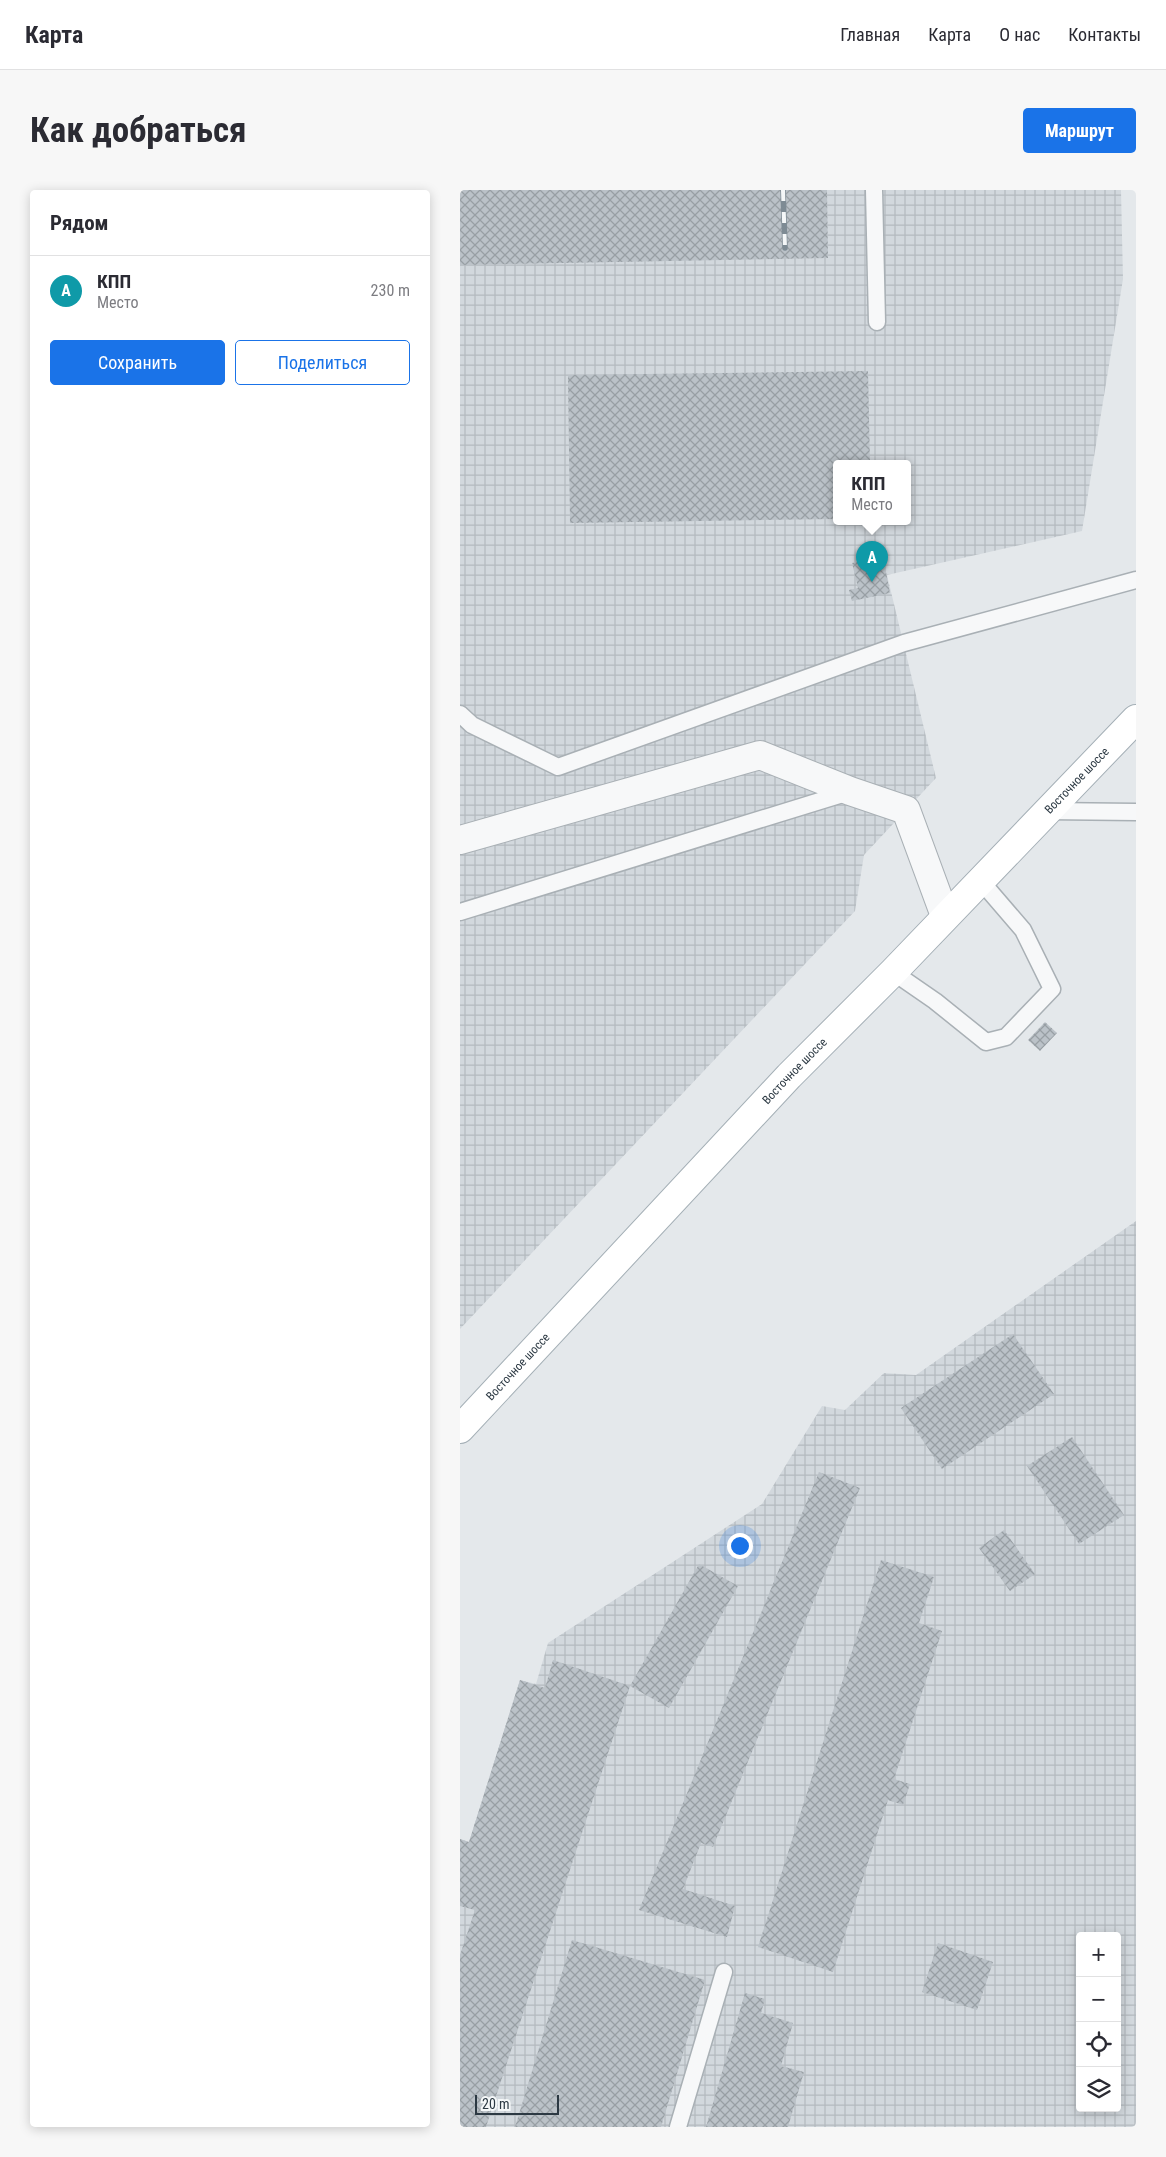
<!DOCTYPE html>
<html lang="ru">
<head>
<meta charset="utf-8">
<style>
  body { margin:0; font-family:"Roboto Condensed",sans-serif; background:#f7f7f7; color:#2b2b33 }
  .controls { position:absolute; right:15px; bottom:15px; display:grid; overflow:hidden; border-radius:5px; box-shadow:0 2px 12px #0003 }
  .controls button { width:45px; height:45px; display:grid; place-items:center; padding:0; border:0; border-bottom:1px solid #e1e1e2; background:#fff; color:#2b2b33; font:25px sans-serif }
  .scale { position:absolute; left:15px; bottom:12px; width:84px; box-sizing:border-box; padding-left:5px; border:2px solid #2c3943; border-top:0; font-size:14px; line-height:18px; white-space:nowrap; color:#2c3943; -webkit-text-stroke:4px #f4f7f8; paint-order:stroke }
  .you { position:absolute; left:279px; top:1355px; width:18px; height:18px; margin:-12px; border:4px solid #fff; border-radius:50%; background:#1a73e8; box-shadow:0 0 0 8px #1a73e833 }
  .badge { display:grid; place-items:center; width:32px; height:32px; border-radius:50%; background:#1a73e8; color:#fff; font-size:16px; font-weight:700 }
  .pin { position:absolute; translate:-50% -41px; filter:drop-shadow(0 1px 2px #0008) }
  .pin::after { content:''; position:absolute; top:26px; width:18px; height:15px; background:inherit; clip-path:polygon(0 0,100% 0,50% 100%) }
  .popup { position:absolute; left:373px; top:270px; width:78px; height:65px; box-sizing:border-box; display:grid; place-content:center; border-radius:5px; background:#fff; filter:drop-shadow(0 1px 4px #0005); font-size:16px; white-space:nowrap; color:#7c7c81 }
  .popup b { font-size:19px; color:#2b2b33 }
  .popup::after { content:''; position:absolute; left:50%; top:100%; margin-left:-10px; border:10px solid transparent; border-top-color:#fff }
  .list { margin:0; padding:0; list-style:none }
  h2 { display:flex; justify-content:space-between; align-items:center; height:65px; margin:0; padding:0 20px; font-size:21px }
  h2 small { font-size:16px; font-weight:400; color:#7c7c81 }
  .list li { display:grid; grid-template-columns:32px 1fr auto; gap:15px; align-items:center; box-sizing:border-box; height:70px; padding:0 20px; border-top:1px solid #e1e1e2 }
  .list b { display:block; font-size:19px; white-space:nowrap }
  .list p { margin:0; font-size:16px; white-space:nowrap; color:#7c7c81 }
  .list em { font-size:16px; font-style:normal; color:#7c7c81 }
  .actions { display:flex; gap:10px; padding:15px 20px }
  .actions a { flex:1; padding:11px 0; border:1px solid #1a73e8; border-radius:5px; text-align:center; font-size:18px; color:#1a73e8 }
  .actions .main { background:#1a73e8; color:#fff }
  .icon { flex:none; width:28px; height:28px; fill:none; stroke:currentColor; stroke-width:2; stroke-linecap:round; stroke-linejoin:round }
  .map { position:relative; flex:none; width:676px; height:1937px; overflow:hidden; border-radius:5px }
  header { display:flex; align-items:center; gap:30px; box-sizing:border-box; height:70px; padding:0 25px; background:#fff; border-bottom:1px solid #e1e1e2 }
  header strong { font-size:24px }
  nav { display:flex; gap:28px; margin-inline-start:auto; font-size:18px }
  .intro { display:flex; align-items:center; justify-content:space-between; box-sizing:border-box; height:120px; padding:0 30px }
  h1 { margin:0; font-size:35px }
  .button { padding:12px 22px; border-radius:5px; background:#1a73e8; color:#fff; font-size:18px; font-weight:700 }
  main { display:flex; gap:30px; padding:0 30px }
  aside { flex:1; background:#fff; border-radius:5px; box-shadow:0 2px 12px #0003 }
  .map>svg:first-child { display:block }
  .industrial { fill:url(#industrial-grid); fill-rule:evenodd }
  .building { fill:url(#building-cross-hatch) }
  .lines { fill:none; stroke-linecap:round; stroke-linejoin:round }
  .service-casing { stroke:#a9b0b5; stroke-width:19 }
  .minor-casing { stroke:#a9b0b5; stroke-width:30 }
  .primary-casing { stroke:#a4afb6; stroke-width:30 }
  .service { stroke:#f7f8f9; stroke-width:16 }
  .minor { stroke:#f7f8f9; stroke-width:28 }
  .primary { stroke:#fff; stroke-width:28 }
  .rail-casing { stroke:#7e8b94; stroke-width:5.5 }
  .rail { stroke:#f4f7f8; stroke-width:4; stroke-dasharray:11; stroke-linecap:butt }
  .labels { text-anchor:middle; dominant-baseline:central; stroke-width:4; stroke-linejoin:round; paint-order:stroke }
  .street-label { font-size:12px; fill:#2c3943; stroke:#f4f7f8 }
</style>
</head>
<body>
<header>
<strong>Карта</strong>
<nav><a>Главная</a><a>Карта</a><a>О нас</a><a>Контакты</a></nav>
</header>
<div class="intro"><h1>Как добраться</h1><a class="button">Маршрут</a></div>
<main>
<aside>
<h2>Рядом<small></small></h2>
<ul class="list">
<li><span class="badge" style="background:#0f9aa8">A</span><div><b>КПП</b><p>Место</p></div><em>230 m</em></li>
</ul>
<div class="actions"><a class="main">Сохранить</a><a>Поделиться</a></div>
</aside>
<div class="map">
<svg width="676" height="1937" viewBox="0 0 676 1937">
  <defs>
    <pattern id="industrial-grid" width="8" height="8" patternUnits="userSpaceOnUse" patternTransform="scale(1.25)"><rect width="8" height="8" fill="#d2d8dd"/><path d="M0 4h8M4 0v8" fill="none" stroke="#b4babf"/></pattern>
    <pattern id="building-cross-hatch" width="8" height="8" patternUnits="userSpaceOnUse" patternTransform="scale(1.25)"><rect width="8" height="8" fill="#bbc2c8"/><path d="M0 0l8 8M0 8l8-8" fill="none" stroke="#989fa4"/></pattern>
  </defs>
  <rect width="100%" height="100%" fill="#e4e8eb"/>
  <g class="industrial">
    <path d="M0,0H661L663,89L622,341L427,385L476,588L404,665L395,721L0,1139ZM377,273H447V331H377Z"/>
    <path d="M676,1031V1937H0V1649L9,1652L60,1490L76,1494L88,1453L302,1314L362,1216L385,1220L424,1183L456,1185ZM620,1746H657V1918H620Z"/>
  </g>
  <g class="building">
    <polygon points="0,0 367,0 368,68 0,75"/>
    <polygon points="408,181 410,273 377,273 377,329 110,333 108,185"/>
    <polygon points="423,366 430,403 392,411 389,400 398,398 392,373"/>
    <polygon points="585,832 597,843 580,861 568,850"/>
    <polygon points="553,1144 594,1204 482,1279 441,1218"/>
    <polygon points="612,1247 664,1325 619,1354 567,1276"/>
    <polygon points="359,1282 400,1298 253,1657 241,1653 223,1699 275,1716 267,1747 179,1720"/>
    <polygon points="544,1340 575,1384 550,1401 519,1358"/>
    <polygon points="421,1370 474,1387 459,1433 482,1441 434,1589 450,1594 443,1615 428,1610 373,1782 298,1757"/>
    <polygon points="239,1374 278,1396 209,1518 170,1496"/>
    <polygon points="93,1470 170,1496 26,1937 0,1937 0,1765 15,1720 0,1716 0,1649 9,1652 60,1490 85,1498"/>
    <polygon points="112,1750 245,1790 201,1937 55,1937"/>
    <polygon points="478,1753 533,1772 517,1820 462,1802"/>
    <polygon points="285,1803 305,1809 301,1823 333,1833 321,1876 344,1882 328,1937 246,1937"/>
  </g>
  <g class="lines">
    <g class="service-casing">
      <g id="service">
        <polyline points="414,0 417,132"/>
        <polyline points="0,524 12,535 98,577 444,453 676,390"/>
        <polyline points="586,621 676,622"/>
        <polyline points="0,722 389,602"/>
        <polyline points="433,782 475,811 526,852 546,847 592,799 563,740 520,690"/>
        <polyline points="218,1937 264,1782"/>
      </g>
    </g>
    <g class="minor-casing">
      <polyline id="minor" points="0,650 300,565 390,601 446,620 485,726"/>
    </g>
    <g class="primary-casing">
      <g id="primary">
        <path id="s1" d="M0,1239L329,886L433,782L676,529"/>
      </g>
    </g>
    <use href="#service" class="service"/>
    <use href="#minor" class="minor"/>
    <use href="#primary" class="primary"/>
    <g class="rail-casing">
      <polyline id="rail" points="323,0 325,58"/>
    </g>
    <use href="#rail" class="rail"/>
  </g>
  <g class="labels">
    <g class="street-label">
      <text stroke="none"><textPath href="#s1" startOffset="895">Восточное шоссе</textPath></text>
      <text stroke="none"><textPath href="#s1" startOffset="490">Восточное шоссе</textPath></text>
      <text stroke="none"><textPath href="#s1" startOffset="85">Восточное шоссе</textPath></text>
    </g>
  </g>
</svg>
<div class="controls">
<button>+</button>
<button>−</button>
<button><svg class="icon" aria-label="locate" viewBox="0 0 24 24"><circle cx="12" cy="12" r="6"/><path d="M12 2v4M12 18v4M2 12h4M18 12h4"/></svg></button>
<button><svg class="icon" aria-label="layers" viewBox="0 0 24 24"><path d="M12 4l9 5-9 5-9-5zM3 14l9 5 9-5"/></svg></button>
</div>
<div class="scale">20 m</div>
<div class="you"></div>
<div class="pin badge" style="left:412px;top:392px;background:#0f9aa8">A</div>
<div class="popup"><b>КПП</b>Место</div>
</div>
</main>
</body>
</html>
